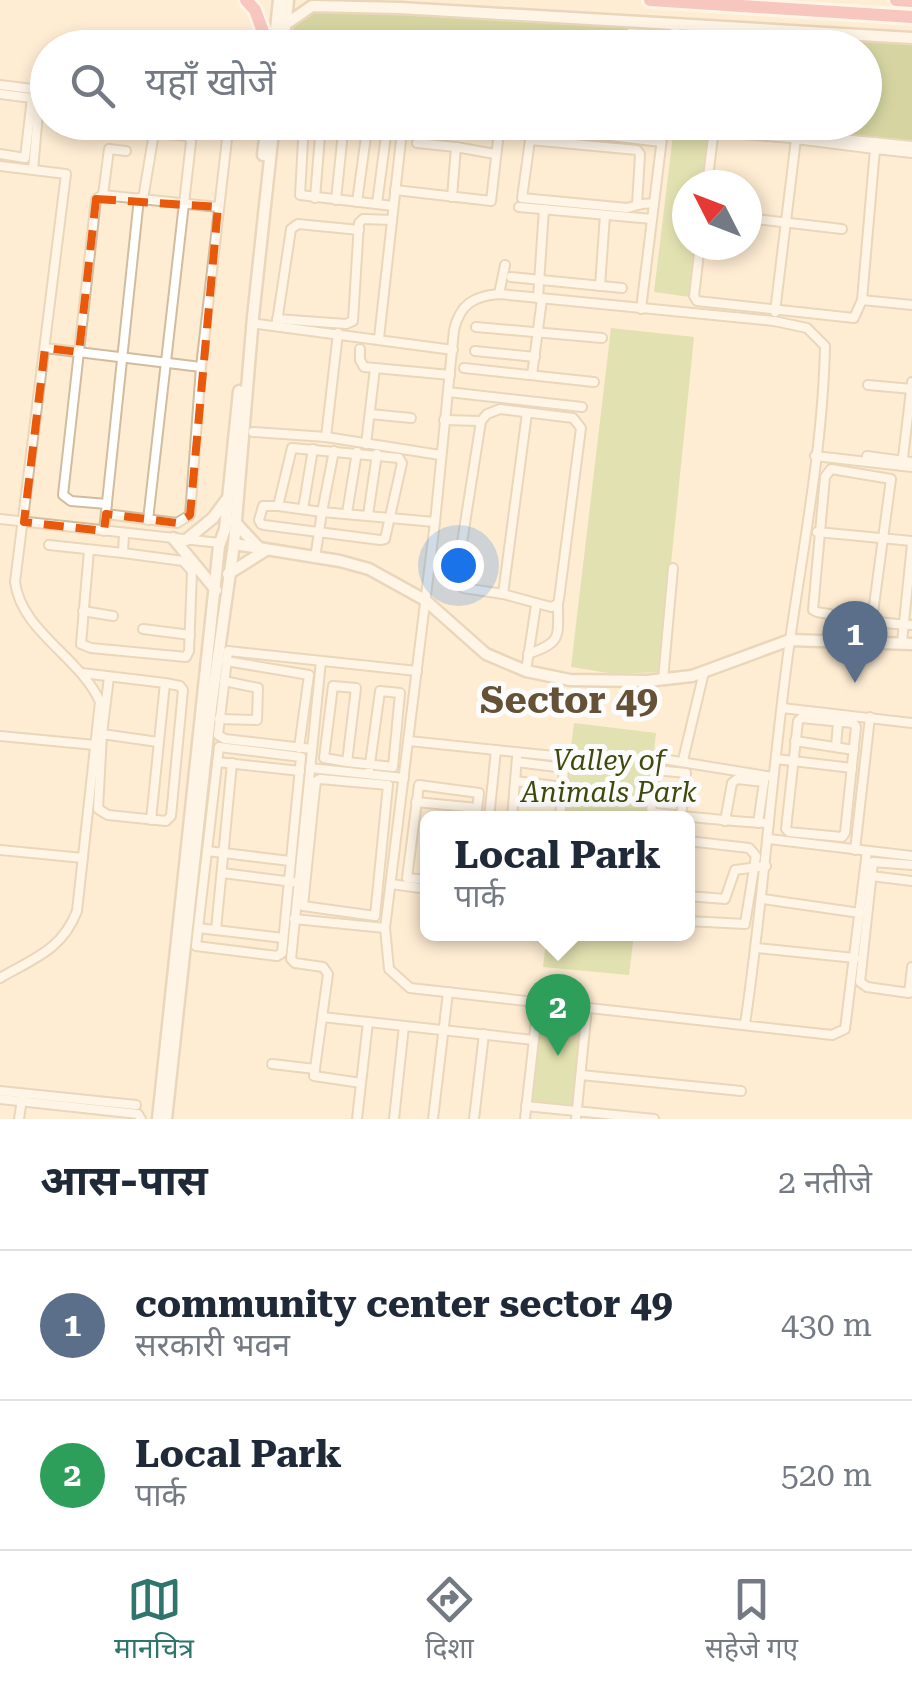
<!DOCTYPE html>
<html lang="hi">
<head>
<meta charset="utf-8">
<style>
  body { margin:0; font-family:"Roboto Serif","Noto Sans Devanagari",serif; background:#f6f6f7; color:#1f2937 }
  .compass { position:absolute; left:672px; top:170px; width:90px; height:90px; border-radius:50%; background:#fff; box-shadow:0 5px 15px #0003; rotate:312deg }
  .you { position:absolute; left:458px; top:565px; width:35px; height:35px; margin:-25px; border:8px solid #fff; border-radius:50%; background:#1a73e8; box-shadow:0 0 0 15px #1a73e833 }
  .badge { display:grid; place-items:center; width:65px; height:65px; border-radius:50%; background:#2e756c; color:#fff; font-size:32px; font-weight:700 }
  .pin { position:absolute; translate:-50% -82px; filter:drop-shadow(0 2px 5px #0008) }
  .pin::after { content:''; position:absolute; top:52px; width:35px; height:30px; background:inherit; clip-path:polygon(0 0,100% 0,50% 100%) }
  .popup { position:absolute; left:420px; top:811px; width:275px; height:130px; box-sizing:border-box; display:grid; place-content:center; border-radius:15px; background:#fff; filter:drop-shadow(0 2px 8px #0005); font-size:32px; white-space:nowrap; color:#747a83 }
  .popup b { font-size:38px; color:#1f2937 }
  .popup::after { content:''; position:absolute; left:50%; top:100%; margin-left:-20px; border:20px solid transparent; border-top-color:#fff }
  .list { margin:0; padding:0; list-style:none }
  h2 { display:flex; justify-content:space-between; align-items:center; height:130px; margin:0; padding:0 40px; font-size:42px }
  h2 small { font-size:32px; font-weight:400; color:#747a83 }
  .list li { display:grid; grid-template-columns:65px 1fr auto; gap:30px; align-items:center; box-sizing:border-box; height:150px; padding:0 40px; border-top:2px solid #e0e1e3 }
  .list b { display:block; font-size:38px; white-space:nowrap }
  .list p { margin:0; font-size:32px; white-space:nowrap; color:#747a83 }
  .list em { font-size:32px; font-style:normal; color:#747a83 }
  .icon { flex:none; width:55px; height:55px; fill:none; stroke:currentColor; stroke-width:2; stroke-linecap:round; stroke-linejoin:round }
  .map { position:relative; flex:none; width:912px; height:1119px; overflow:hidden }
  .search { position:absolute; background:#fff; box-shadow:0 5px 15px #0003; left:30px; right:30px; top:30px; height:110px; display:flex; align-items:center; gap:25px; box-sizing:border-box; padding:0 35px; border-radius:55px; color:#747a83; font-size:38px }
  .sheet { height:430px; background:#fff }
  nav { display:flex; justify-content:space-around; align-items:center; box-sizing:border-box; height:140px; border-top:2px solid #e0e1e3; background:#fff; font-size:28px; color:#747a83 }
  nav a { display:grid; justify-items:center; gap:5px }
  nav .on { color:#2e756c }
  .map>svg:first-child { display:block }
  .green { fill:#c1d387 }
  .forest { fill:#a6b867 }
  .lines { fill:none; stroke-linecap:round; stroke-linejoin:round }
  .street-casing { stroke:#d2bc9e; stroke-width:12 }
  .secondary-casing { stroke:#d2bc9e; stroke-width:15 }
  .highway-casing { stroke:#fff; stroke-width:18 }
  .street { stroke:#fff; stroke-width:8 }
  .secondary { stroke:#fff; stroke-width:10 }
  .highway { stroke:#ef99a7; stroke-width:12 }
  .marked { fill:none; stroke:#e8590c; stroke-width:8; stroke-dasharray:20 12; stroke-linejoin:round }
  .labels { text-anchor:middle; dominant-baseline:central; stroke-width:10; stroke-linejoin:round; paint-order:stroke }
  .park-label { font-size:28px; font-style:italic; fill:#3e490b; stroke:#fcfcfc }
  .district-label { font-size:38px; font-weight:bold; fill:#645136; stroke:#fcfcfc }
</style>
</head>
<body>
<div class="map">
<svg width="912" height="1119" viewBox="0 0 912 1119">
  <rect width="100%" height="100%" fill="#feecd3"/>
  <g class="green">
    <polygon points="674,127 710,132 704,185 687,185 687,245 696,245 690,297 654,292"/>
    <polygon points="611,328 694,337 660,672 615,674 571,667"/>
    <polygon points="574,723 656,733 647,818 562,818"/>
    <polygon points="547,934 634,934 629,975 543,967"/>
    <polygon points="542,1006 585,1010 575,1107 530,1102"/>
  </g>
  <g class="forest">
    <path d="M321,10L628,28L627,47L287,48C290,26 300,16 321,10Z"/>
    <polygon points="750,35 912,42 912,141 742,123 864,122 864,48 749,47"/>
  </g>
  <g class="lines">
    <g class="street-casing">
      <g id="street">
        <polyline points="673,48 676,24"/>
        <polyline points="0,85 40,90 33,170"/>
        <polyline points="0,94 32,98 25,158 0,154"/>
        <polyline points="304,122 300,195 393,206"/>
        <polyline points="492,122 661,142"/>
        <polyline points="721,122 803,135"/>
        <polyline points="822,137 912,146"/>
        <polyline points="417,143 456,147"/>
        <path d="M0,166L66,174L15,582C21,631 81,658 100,702L77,911C62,950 34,958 0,978"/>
        <polyline points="707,185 713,137 716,132 792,138"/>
        <polyline points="395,190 491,201 500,123"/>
        <polyline points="103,195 109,149 126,151"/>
        <polyline points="452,197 456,147 495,154"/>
        <polyline points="315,198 320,136"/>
        <polyline points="143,199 154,133 189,136 191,142 148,520"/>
        <polyline points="336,200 342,142"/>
        <polyline points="357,202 368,122"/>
        <polyline points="377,204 387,128 383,122"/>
        <path d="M637,205L640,154L637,150L530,140L522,198L627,208C637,206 642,202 653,204"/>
        <polyline points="519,207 652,219"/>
        <polyline points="747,218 842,229"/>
        <polyline points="700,245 694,296 697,301 854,318 862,300 875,149 912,153"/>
        <polyline points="511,277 622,288"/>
        <polyline points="600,286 605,215"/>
        <polyline points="499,294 505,265"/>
        <polyline points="538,298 544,209"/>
        <polyline points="862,300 912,305"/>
        <polyline points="641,309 664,122"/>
        <polyline points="775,312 796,139 875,149 875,142"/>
        <polyline points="277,319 346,324 353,321 359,223 363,219 392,220"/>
        <polyline points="277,322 291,229 298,224 359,230"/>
        <polyline points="258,324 453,350"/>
        <polyline points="476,327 602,338"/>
        <polyline points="379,338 403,122"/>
        <polyline points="45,348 201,367"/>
        <polyline points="360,349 360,360 364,367 450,375"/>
        <polyline points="475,351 535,357"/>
        <polyline points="464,368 594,382"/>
        <polyline points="532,375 542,299"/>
        <polyline points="868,385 912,389"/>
        <polyline points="448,392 582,407"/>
        <polygon points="500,409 573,418 581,428 559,599 558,604 551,607 503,594 463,588 456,581 481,421 487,414"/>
        <polyline points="370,414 411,418"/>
        <polyline points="444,420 481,421"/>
        <polyline points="253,432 326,437 440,455"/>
        <polyline points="326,437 338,333"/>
        <polyline points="366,444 375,368"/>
        <polyline points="334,451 322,512 435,522"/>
        <polyline points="815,456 912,467"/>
        <polyline points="867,456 912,462"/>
        <polyline points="902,466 912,382"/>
        <polyline points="107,504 71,501 63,495 96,199 103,195 218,207"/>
        <polyline points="278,506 263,506 259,520 261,524 264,525 380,540 385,539 402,463 399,458 292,448 278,506 322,512 315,558"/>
        <polyline points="303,509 313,449"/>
        <polyline points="347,513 357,452"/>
        <polyline points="106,514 177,523 190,515 201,367 227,139"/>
        <polyline points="368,515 377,454"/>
        <polyline points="0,519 220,543"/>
        <polyline points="104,531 139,198"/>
        <polyline points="817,532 912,541"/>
        <polyline points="49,545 123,553 124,533"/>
        <polyline points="89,550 81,644 91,648 186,657 189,651 192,571 183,561 123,553"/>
        <polyline points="503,594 527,413"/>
        <polyline points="83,611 113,616"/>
        <path d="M872,620L891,479L831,469L825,477L813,610L817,612C848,617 880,624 912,625"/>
        <polyline points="143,629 190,635"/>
        <polyline points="902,642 912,544"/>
        <path d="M528,654C562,642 558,638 558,604"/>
        <polyline points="226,661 309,675 299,748"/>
        <polyline points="321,661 291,959 295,963 323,967 328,974 314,1076 361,1083"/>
        <polyline points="526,671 536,605"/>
        <polyline points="82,673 165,683 151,820"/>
        <polyline points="109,677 102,734 98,809 108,815 166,821 171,816 183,690 180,686 165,683"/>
        <polyline points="663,680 673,568"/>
        <polyline points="782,708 912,723"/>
        <polygon points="801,718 853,723 856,727 845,833 842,837 789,832 786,829 798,721"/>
        <polyline points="219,719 257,720 258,688 224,681"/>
        <polyline points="102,734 158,742"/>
        <polyline points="0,736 95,745"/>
        <polyline points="409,741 564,757"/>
        <polyline points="795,741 854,750"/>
        <polygon points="219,747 301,757 282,953 277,956 196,946"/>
        <polyline points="836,747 838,722"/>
        <polyline points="312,749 225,739 218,735 228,651 417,671"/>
        <polyline points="656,758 773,777"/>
        <polyline points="776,759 852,768"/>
        <polyline points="683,760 704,672"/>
        <polyline points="217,762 300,771"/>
        <polyline points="347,762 324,758 333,686 356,688 347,762 393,767 400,693 380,691 370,764 368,774"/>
        <polyline points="517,762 564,768 560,818"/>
        <polyline points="310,768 404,778"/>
        <polygon points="320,779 388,785 375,916 303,906 314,798 316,781"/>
        <polyline points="515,781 564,787"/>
        <polyline points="416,802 477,808"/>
        <path d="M681,816L686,773L655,770L651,812L656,813C693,817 731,822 769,823"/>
        <polyline points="489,818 496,750"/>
        <polyline points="512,818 517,757"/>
        <polyline points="725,821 732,783 737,779 764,782 758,823"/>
        <polyline points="769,839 912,856"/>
        <polyline points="688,841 749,848 756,856 745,924 688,921"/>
        <polyline points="0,850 83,858"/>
        <polyline points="855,850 870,717"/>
        <polyline points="207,851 290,861"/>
        <polyline points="912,865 873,862 860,982 867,987 909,993 912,967"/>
        <polyline points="222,873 293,882"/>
        <polyline points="871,876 912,881"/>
        <polyline points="428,880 407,878 419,785 479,793 476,818"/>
        <polyline points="391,884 428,889"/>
        <polyline points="688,896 725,899 735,870 766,866"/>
        <polyline points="763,899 860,913"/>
        <polyline points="294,919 385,928"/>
        <polyline points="198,928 283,938"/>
        <polyline points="216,930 232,763"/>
        <polyline points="757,948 855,958"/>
        <polyline points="322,1017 534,1040"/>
        <path d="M745,1024C764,896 772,767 790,640C804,542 823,444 825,346L807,328L774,321L499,294C474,296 460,304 454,330L435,522L385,928L389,969L410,988L832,1035L845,1029L846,1021L867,851"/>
        <polyline points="272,1064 315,1069"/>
        <polyline points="581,1075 741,1091"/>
        <polyline points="0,1091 136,1105"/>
        <polyline points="0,1099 138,1114 141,1119"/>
        <polyline points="526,1106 654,1119"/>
        <polyline points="19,1119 22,1099"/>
        <polyline points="357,1119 368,1022"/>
        <polyline points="394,1119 404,1026"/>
        <polyline points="433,1119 448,992"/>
        <polyline points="474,1119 484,1034"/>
        <polyline points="525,1119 538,1003"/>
        <polyline points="576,1119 587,1008"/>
      </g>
    </g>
    <g class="secondary-casing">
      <g id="secondary">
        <polyline points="286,24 312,6 400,8 912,38"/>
        <polyline points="274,48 279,0"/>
        <polyline points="283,48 288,0"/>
        <polyline points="274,122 253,317 234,544 340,561 369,569 425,600 486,654 526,671 570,680 647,681 692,676 790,640 912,644"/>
        <polyline points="263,155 267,122"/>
        <polyline points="234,521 259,548"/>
        <polyline points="173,538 216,590"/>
        <polyline points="186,540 213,518 227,499"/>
        <polyline points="228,574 266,550"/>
        <polyline points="158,1119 219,546 225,529 239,391"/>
        <polyline points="166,1119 211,707 234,544"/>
      </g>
    </g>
    <g class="highway-casing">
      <g id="highway">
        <polyline points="246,0 255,10 269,48"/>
        <polyline points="650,0 912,17"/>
        <polyline points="896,0 912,1"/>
      </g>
    </g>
    <use href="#street" class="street"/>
    <use href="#secondary" class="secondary"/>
    <use href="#highway" class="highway"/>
  </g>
  <path d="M0 0H912V1119H0ZM96,199L218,207L190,515L177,523L106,514L104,531L24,522L45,348L79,352Z" fill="#feecd3" fill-opacity=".55" fill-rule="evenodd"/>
  <path class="marked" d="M96,199L218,207L190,515L177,523L106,514L104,531L24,522L45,348L79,352Z"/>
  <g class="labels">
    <g class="park-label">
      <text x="609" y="760">Valley of<tspan x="609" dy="32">Animals Park</tspan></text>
    </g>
    <g class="district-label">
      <text x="569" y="700">Sector 49</text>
    </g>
  </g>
</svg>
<svg class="compass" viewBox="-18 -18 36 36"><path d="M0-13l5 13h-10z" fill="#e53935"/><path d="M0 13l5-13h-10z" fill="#747a83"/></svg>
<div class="you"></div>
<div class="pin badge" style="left:855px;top:683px;background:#5c6f8a">1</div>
<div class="pin badge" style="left:558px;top:1056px;background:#2e9e5b">2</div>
<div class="popup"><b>Local Park</b>पार्क</div>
<div class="search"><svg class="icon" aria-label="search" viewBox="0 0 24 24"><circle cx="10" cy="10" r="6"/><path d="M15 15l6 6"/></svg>यहाँ खोजें</div>
</div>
<section class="sheet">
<h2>आस-पास<small>2 नतीजे</small></h2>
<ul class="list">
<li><span class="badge" style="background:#5c6f8a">1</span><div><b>community center sector 49</b><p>सरकारी भवन</p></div><em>430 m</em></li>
<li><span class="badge" style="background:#2e9e5b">2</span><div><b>Local Park</b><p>पार्क</p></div><em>520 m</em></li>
</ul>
</section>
<nav>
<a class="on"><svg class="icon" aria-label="map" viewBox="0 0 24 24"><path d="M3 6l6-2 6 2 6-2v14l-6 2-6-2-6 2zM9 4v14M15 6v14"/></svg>मानचित्र</a>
<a><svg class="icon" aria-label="directions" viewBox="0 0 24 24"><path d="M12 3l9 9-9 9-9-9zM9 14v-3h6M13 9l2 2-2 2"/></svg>दिशा</a>
<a><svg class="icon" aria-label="saved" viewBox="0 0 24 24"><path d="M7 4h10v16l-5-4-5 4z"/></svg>सहेजे गए</a>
</nav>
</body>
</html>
